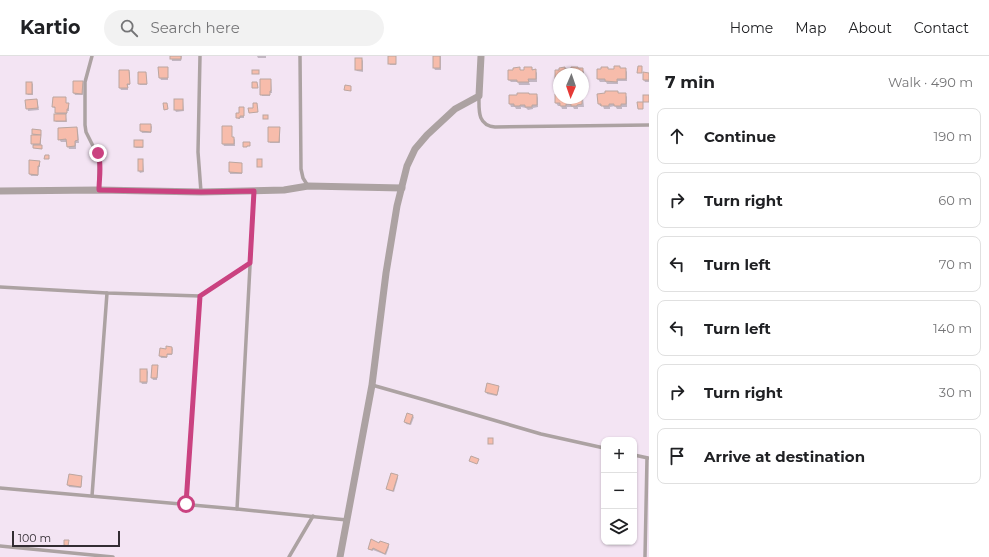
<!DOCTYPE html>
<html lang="en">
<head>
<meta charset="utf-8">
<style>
  body { margin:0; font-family:Montserrat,sans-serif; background:#f2f2f2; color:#202124 }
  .controls { position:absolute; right:12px; bottom:12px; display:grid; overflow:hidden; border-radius:8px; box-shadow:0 1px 3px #0004 }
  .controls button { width:36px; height:36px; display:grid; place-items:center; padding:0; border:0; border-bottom:1px solid #e0e0e0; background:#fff; color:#202124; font:20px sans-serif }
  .compass { position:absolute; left:553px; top:12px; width:36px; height:36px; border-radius:50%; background:#fff; box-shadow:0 1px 3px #0004; rotate:182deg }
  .scale { position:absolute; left:12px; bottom:10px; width:108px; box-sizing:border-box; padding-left:4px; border:2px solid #322c32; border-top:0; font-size:11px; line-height:14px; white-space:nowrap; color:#322c32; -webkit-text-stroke:3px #f3e4f3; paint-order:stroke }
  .stop { position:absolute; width:12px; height:12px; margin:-9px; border:3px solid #ca4280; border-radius:50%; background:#fff }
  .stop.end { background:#ca4280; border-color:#fff; box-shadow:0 1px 4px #0008 }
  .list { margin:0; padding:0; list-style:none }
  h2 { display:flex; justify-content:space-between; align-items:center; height:52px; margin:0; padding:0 16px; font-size:17px }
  h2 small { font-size:13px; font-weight:400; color:#757577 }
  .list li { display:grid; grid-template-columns:26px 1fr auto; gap:12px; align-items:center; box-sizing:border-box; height:56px; margin:0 8px 8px; padding:0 8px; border:1px solid #e0e0e0; border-radius:8px }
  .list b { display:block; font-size:15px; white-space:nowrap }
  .list em { font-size:13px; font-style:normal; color:#757577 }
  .icon { flex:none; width:22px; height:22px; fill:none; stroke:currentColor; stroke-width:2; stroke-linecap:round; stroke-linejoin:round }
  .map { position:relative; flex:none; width:649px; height:501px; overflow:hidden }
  header { display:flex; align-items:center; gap:24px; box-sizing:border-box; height:56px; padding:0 20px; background:#fff; border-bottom:1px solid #e0e0e0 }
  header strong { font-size:19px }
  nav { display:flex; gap:22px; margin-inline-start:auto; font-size:14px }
  .search { width:280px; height:36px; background:#f2f2f2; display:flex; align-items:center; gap:10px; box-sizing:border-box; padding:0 14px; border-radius:22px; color:#757577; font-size:15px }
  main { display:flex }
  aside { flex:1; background:#fff }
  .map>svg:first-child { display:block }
  .shadow { fill:#0003 }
  .building { fill:#f7bcab; stroke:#bba6a0 }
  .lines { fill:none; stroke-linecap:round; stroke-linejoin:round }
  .service { stroke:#aca2a2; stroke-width:3.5 }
  .minor { stroke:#aca2a2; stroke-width:7 }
  .route { stroke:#ca4280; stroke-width:5 }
</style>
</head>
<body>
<header>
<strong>Kartio</strong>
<div class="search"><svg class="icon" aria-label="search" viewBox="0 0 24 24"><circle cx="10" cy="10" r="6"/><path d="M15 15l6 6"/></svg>Search here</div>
<nav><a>Home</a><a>Map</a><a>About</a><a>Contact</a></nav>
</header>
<main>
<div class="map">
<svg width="649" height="501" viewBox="0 0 649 501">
  <rect width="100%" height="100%" fill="#f3e4f3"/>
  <g class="shadow">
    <polygon points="171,0 182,0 181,5 172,5"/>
    <polygon points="257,0 266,0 266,2 258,2"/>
    <polygon points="389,0 396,0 396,9 390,9 389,7"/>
    <polygon points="434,0 441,0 441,14 435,14 434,12"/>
    <polygon points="362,3 363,5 363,16 357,15 356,14"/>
    <polygon points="620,11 621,13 625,13 627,16 627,25 618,25 618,28 607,28 606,26 600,26 598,23 608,14 615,14"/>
    <polygon points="160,12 167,12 168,14 168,24 161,24 160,22"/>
    <polygon points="532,12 533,15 535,14 537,17 537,26 529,26 530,29 519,29 518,26 511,26 509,24 520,13 521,15"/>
    <polygon points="565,12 566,14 582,13 584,16 584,26 583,26 583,18 559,18 559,25 557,25 556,22 560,15"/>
    <polygon points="120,15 129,15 130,17 130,29 128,29 128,34 121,34 120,32"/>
    <polygon points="145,17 146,18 147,29 140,29 139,28"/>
    <polygon points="649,18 649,26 645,26 644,24"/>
    <polygon points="271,24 271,25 272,37 270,37 270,40 262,40 261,38"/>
    <polygon points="74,26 82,26 83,28 83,39 75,39 74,37"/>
    <polygon points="32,27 33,28 33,39 28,39 27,38"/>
    <polygon points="618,36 619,38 625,38 627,41 627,51 622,51 622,53 617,53 615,50 610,51 610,53 604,53 603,50 600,50 599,48"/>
    <polygon points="529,39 537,39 538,42 538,51 533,52 533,53 528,54 526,52 521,51 521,53 516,53 515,51 511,51 510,48"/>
    <polygon points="556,39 559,39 559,42 583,42 583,41 584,51 578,51 578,53 574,53 573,51 567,51 567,53 562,53 561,50 558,50 556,47"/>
    <polygon points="65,42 66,48 68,48 69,50 69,55 67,55 67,58 65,58 66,61 67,66 56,66 55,65 57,59 56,57 56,52 54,52 53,51"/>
    <polygon points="37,44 39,54 28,55 26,45"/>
    <polygon points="182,44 183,45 184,55 176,56 175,54"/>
    <polygon points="243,52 244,54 244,62 240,62 240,63 238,63 237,61"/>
    <polygon points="141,69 151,69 152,71 151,77 142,77 141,75"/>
    <polygon points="231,71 232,73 232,82 234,82 235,84 235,90 224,90 223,88"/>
    <polygon points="77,72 78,75 79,87 76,87 76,93 69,93 68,90 67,86 61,86 59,83"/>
    <polygon points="279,72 280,74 280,87 270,87 269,85"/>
    <polygon points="33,78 39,79 41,82 41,90 42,91 42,93 34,92 32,87 34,80"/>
    <polygon points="142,85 143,87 143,92 136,92 135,91"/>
    <polygon points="143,104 143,106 144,116 140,117 139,115"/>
    <polygon points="30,106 39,106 40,107 40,111 39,111 38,120 31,120 30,118"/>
    <polygon points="230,107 242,108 242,118 230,118"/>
    <polygon points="172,292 173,293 172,299 167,299 167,302 161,302 160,300 160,293 167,294"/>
    <polygon points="157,310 158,312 157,324 153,324 152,322"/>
    <polygon points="147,314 148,316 147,328 142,328 141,326"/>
    <polygon points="498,331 499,333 497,340 487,338 486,336"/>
    <polygon points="408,358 413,360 414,361 411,369 406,368 405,366"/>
    <polygon points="397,420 398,422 394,436 388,434 387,433"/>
    <polygon points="81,421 82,422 81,432 69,431 68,429"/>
    <polygon points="380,488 388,489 389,491 386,499 373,494 373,495 370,494 369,492"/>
  </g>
  <g class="building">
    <rect x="170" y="0" width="11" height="3"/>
    <rect x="388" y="0" width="8" height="8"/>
    <rect x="433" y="0" width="7" height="12"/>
    <rect x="355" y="2" width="7" height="12"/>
    <polygon points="614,10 620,10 620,12 626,12 626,23 617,23 617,26 605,25 605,23 597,23 597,13 601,13 601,11 608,11 608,13 614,13"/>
    <polygon points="638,10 642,10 642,17 637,17"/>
    <polygon points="158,11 168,11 168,22 159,22"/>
    <polygon points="520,11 520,14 524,14 524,11 532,11 532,14 536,13 536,23 528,23 529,26 517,26 517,24 508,24 508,14 513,14 513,12"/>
    <polygon points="565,11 565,13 571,13 571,11 578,11 578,12 583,12 583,18 559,18 559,23 555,23 555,14 559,14 559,12"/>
    <polygon points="119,14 129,14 130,28 127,28 128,32 119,32"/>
    <rect x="252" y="14" width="7" height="4"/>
    <polygon points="138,16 146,16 147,28 138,28"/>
    <polygon points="643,16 649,17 649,24 643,24"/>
    <polygon points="260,23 271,23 271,35 270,35 270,39 260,39"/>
    <polygon points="73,25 83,25 82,38 73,37"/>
    <rect x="26" y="26" width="6" height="12"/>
    <polygon points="252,26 257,26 258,32 252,32"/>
    <polygon points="345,29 351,30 351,35 344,34"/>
    <polygon points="605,35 618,35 618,37 626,37 626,48 621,48 621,50 614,50 614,48 609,48 609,50 601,50 601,48 598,48 597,38 605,37"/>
    <polygon points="517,37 529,37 529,38 537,38 537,49 532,49 532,51 525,51 525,49 520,49 520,50 514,50 514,48 509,48 509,39 517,39"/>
    <polygon points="555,38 559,38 559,42 582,42 582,48 577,49 577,50 571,50 571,48 566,48 566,50 560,50 560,47 555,47"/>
    <rect x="643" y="39" width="6" height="7"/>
    <polygon points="53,41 66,41 66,47 69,47 68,53 67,53 67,57 55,57 55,51 52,51"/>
    <polygon points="37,43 38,52 26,53 25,44"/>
    <rect x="174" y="43" width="9" height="11"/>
    <polygon points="637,46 643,46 643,53 638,53"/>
    <polygon points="163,47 167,47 168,53 164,54"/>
    <polygon points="253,47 257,47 258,56 249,57 248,52 253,52"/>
    <polygon points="239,51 244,51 244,60 240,60 240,62 236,62 236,57 239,57"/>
    <rect x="54" y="58" width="12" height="7"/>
    <rect x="263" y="59" width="5" height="4"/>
    <polygon points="140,68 151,68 151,76 140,75"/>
    <polygon points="222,70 232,70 232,81 234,81 234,88 222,88"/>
    <polygon points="77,71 78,84 75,85 75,90 67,91 66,83 58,84 58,72"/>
    <polygon points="268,71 280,71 279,86 268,86"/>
    <polygon points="32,73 41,74 41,79 32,78"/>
    <polygon points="31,79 41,79 40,88 31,88"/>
    <rect x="134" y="84" width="9" height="7"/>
    <polygon points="243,86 250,86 250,90 247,90 247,91 243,91"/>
    <polygon points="33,89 42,89 42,93 33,92"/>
    <polygon points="45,99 49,99 49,103 44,103"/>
    <rect x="138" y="103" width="5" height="12"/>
    <rect x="257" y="103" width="5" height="8"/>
    <polygon points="29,104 40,105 39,110 38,110 38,119 29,118"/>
    <polygon points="229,106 242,107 242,117 229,116"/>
    <polygon points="166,290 172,291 172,298 167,298 167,301 159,300 160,292 166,293"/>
    <polygon points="152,309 158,309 157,322 151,322"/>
    <rect x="140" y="313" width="7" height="13"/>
    <polygon points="487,327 499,330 497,339 485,336"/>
    <polygon points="407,357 413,359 410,368 404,366"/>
    <rect x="488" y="382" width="5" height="6"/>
    <polygon points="471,400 479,403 477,408 469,405"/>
    <polygon points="391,417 398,419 393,435 386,433"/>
    <polygon points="69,418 82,420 81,431 67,429"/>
    <polygon points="371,483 379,487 380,485 389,488 385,498 373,492 372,494 368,493"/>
    <polygon points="64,484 69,484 68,490 64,489"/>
  </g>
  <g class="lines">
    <g class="service">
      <polyline points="92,0 85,26 85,69 86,76 99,102 99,134"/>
      <polyline points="200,0 198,96 201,136"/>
      <polyline points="300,0 301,113 303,122 308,130"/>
      <path d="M479,40C479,54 477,69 495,71L649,69"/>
      <polyline points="0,231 107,237 200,240 250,207"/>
      <polyline points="372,329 425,344 541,378 604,392"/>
      <polyline points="634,399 648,402"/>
      <polyline points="0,432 237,453 347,464"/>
      <polyline points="92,440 107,237"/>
      <polyline points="186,448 200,240"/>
      <polyline points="237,453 254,135"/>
      <polyline points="0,490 113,501"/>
      <polyline points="289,501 313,460"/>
      <polyline points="645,501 647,402"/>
    </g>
    <g class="minor">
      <polyline points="0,135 99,134 201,136 284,134 308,130 402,132"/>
      <polyline points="340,501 372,329 386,217 397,150 407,110 415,93 427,79 455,53 479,40 481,0"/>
    </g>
  </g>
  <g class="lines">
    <path class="route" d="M98,97C102,108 99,122 99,134L201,136L254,135L250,207L200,240L186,448"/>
  </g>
</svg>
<div class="controls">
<button>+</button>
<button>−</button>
<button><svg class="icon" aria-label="layers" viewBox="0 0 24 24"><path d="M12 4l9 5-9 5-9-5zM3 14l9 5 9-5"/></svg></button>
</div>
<svg class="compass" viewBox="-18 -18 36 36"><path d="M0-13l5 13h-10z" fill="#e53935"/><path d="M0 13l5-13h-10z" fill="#757577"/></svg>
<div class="scale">100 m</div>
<div class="stop" style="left:186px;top:448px"></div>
<div class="stop end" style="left:98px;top:97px"></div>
</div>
<aside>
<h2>7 min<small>Walk · 490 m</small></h2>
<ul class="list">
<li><svg class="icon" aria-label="ahead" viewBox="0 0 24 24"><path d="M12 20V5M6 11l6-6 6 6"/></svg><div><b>Continue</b></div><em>190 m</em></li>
<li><svg class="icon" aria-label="right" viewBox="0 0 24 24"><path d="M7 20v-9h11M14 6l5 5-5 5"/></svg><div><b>Turn right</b></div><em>60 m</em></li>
<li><svg class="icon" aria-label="left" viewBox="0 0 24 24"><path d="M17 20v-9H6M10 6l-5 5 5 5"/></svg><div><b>Turn left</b></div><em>70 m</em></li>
<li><svg class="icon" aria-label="left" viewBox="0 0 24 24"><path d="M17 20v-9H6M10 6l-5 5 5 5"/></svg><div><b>Turn left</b></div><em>140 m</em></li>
<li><svg class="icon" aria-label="right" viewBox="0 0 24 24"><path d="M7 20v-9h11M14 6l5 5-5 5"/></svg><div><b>Turn right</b></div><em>30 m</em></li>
<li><svg class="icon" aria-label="arrive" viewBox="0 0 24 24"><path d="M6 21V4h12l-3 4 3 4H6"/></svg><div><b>Arrive at destination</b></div></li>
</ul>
</aside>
</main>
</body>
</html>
